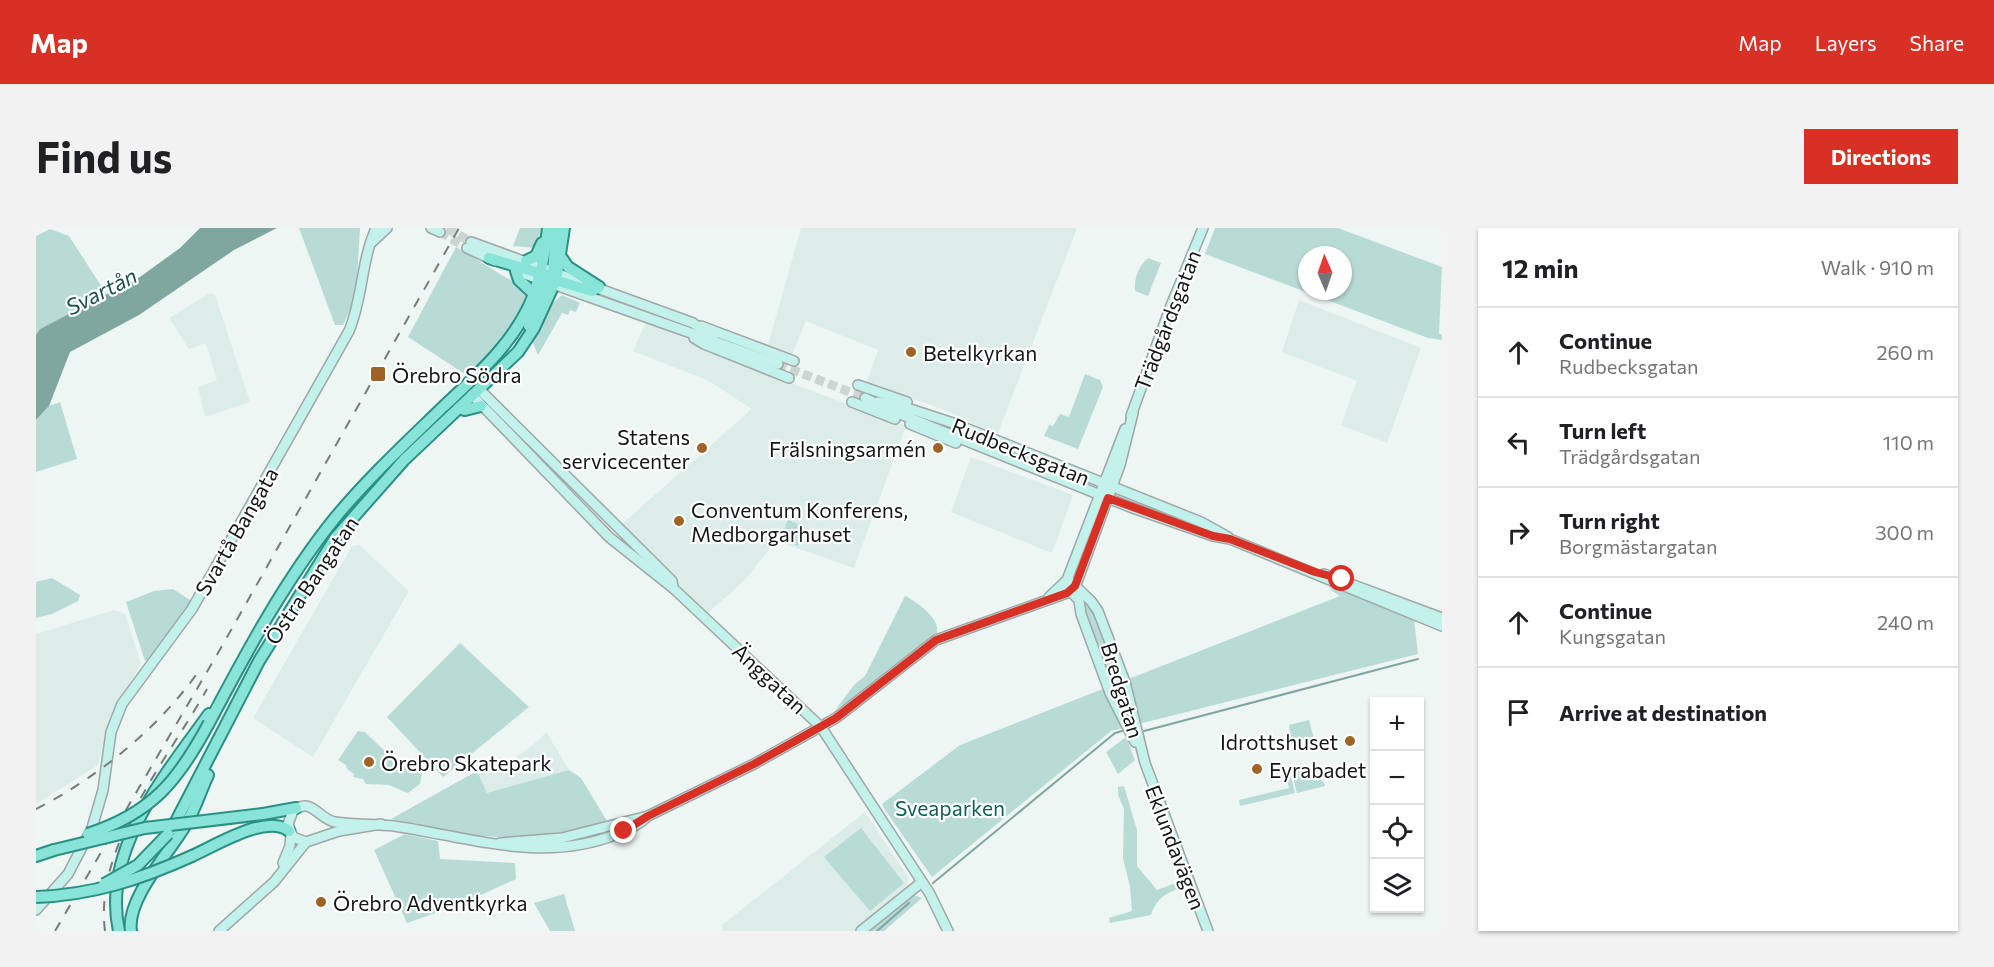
<!DOCTYPE html>
<html lang="en">
<head>
<meta charset="utf-8">
<style>
  body { margin:0; font-family:Commissioner,sans-serif; background:#f2f2f2; color:#202124 }
  .controls { position:absolute; right:18px; bottom:18px; display:grid; overflow:hidden; border-radius:0px; box-shadow:0 2px 4px #0004 }
  .controls button { width:54px; height:54px; display:grid; place-items:center; padding:0; border:0; border-bottom:2px solid #e0e0e0; background:#fff; color:#202124; font:30px sans-serif }
  .compass { position:absolute; left:1262px; top:18px; width:54px; height:54px; border-radius:50%; background:#fff; box-shadow:0 2px 4px #0004; rotate:358deg }
  .stop { position:absolute; width:18px; height:18px; margin:-14px; border:4px solid #d93025; border-radius:50%; background:#fff }
  .stop.end { background:#d93025; border-color:#fff; box-shadow:0 2px 6px #0008 }
  .list { margin:0; padding:0; list-style:none }
  h2 { display:flex; justify-content:space-between; align-items:center; height:78px; margin:0; padding:0 24px; font-size:26px }
  h2 small { font-size:20px; font-weight:400; color:#757577 }
  .list li { display:grid; grid-template-columns:39px 1fr auto; gap:18px; align-items:center; box-sizing:border-box; height:90px; padding:0 24px; border-top:2px solid #e0e0e0 }
  .list b { display:block; font-size:22px; white-space:nowrap }
  .list p { margin:0; font-size:20px; white-space:nowrap; color:#757577 }
  .list em { font-size:20px; font-style:normal; color:#757577 }
  .icon { flex:none; width:33px; height:33px; fill:none; stroke:currentColor; stroke-width:2; stroke-linecap:round; stroke-linejoin:round }
  .map { position:relative; flex:none; width:1406px; height:703px; overflow:hidden; border-radius:0px }
  header { display:flex; align-items:center; gap:36px; box-sizing:border-box; height:84px; padding:0 30px; background:#d93025; color:#fff }
  header strong { font-size:28px }
  nav { display:flex; gap:33px; margin-inline-start:auto; font-size:21px }
  .intro { display:flex; align-items:center; justify-content:space-between; box-sizing:border-box; height:144px; padding:0 36px }
  h1 { margin:0; font-size:42px }
  .button { padding:15px 27px; border-radius:0px; background:#d93025; color:#fff; font-size:21px; font-weight:700 }
  main { display:flex; gap:36px; padding:0 36px }
  aside { flex:1; background:#fff; border-radius:0px; box-shadow:0 2px 4px #0004 }
  .map>svg:first-child { display:block }
  .built { fill:#dbece9 }
  .green { fill:#b8dbd5; fill-rule:evenodd }
  .water { fill:#80a6a0 }
  .lines { fill:none; stroke-linecap:round; stroke-linejoin:round }
  .stream { stroke:#80a6a0; stroke-width:2 }
  .secondary-tunnel { stroke:#cdd5d3; stroke-width:9; stroke-dasharray:9 4.5; stroke-linecap:butt }
  .secondary-casing { stroke:#a0a7a6; stroke-width:12 }
  .primary-casing { stroke:#2b9084; stroke-width:14 }
  .secondary { stroke:#c3f1ec; stroke-width:9 }
  .primary { stroke:#88e3d9; stroke-width:10 }
  .rail { stroke:#777c7b; stroke-width:2; stroke-dasharray:10 10; stroke-linecap:butt }
  .primary-bridge-casing { stroke:#2b9084; stroke-width:14; stroke-linecap:butt }
  .primary-bridge { stroke:#88e3d9; stroke-width:10 }
  .route { stroke:#d93025; stroke-width:8 }
  .poi-dot { fill:#9f6227; stroke:#fff; stroke-width:2 }
  .labels { text-anchor:middle; dominant-baseline:central; stroke-width:4.5; stroke-linejoin:round; paint-order:stroke }
  .street-label { font-size:21px; fill:#141716; stroke:#fff }
  .poi-label { font-size:21px; fill:#141716; stroke:#fff; text-anchor:start }
  .park-label { font-size:21px; fill:#115f57; stroke:#fff }
  .water-label { font-size:22px; font-style:italic; fill:#195049; stroke:#fff }
</style>
</head>
<body>
<header>
<strong>Map</strong>
<nav><a>Map</a><a>Layers</a><a>Share</a></nav>
</header>
<div class="intro"><h1>Find us</h1><a class="button">Directions</a></div>
<main>
<div class="map">
<svg width="1406" height="703" viewBox="0 0 1406 703">
  <rect width="100%" height="100%" fill="#eef6f4"/>
  <g class="built">
    <polygon points="765,0 1041,0 961,208 918,186 831,153 842,122 770,93 756,127 732,117"/>
    <polygon points="174,65 179,67 214,174 169,189 162,159 181,152 170,115 153,121 133,90"/>
    <polygon points="1263,72 1385,120 1351,215 1305,197 1321,153 1246,124"/>
    <polygon points="610,94 747,152 870,198 818,340 740,313 709,352 671,386 586,296 716,181 673,153 597,123"/>
    <polygon points="935,229 1037,267 1016,325 915,284"/>
    <polygon points="323,317 373,363 277,529 217,490 316,318"/>
    <polygon points="78,382 89,386 105,436 73,490 62,537 0,576 0,406"/>
    <polygon points="510,504 533,542 451,565 441,543 464,529 470,537 503,512"/>
    <polygon points="829,584 873,650 871,657 821,703 687,703 686,697"/>
  </g>
  <g class="green">
    <polygon points="263,0 324,0 320,69 307,97 299,97"/>
    <polygon points="484,0 505,0 501,20 477,18"/>
    <path d="M1179,0H1302L1406,39L1403,106H1406V112L1392,110L1169,26ZM1271,27H1307V63H1271Z"/>
    <polygon points="14,1 33,8 71,67 4,101 0,107 0,8"/>
    <polygon points="420,19 492,63 473,103 432,148 372,109"/>
    <path d="M1112,30L1125,35L1112,68L1099,63C1098,50 1102,39 1112,30Z"/>
    <polygon points="526,67 544,75 540,84 534,82 532,87 526,85 502,127 496,113 518,74"/>
    <polygon points="1049,146 1064,152 1067,159 1042,221 1008,208 1013,197 1017,198 1024,186 1033,189"/>
    <polygon points="24,174 41,231 0,244 0,192 13,178"/>
    <polygon points="752,292 769,299 762,318 744,311"/>
    <polygon points="16,350 44,367 42,373 16,386 0,390 0,354"/>
    <polygon points="1291,355 1310,365 1313,364 1378,391 1382,426 1075,503 896,649 849,582 846,576 924,517 1304,368 1296,363"/>
    <polygon points="137,361 154,372 155,377 114,432 109,433 90,374 118,363"/>
    <path d="M869,368C880,373 905,391 901,405L821,468L800,481L818,457L829,448Z"/>
    <polygon points="1049,372 1057,379 1082,444 1073,448 1047,386"/>
    <polygon points="424,415 493,479 407,549 351,489"/>
    <polygon points="1273,492 1278,511 1255,517 1253,497"/>
    <polygon points="322,503 329,504 362,536 386,544 384,556 372,565 353,557 330,556 327,551 317,549 318,546 311,541 310,537 302,532"/>
    <polygon points="1090,509 1099,532 1082,546 1070,524"/>
    <polygon points="1258,537 1288,554 1289,558 1261,565 1254,538"/>
    <path d="M533,542L545,550L571,593C557,598 542,605 527,607C468,616 412,604 355,591L441,543L451,565Z"/>
    <polygon points="1254,545 1259,565 1204,578 1203,572 1253,560 1250,546"/>
    <path d="M1088,558L1101,602V638L1121,662L1145,653L1147,659C1131,665 1121,669 1115,687L1074,695L1073,690L1096,683L1094,659L1087,630L1088,581L1082,567V559Z"/>
    <polygon points="825,600 868,655 834,683 788,629"/>
    <polygon points="369,606 402,613 404,631 479,635 480,651 425,676 371,695 338,622"/>
    <polygon points="528,666 539,703 514,703 498,675"/>
    <polygon points="877,667 886,670 848,703 832,703"/>
  </g>
  <polygon class="water" points="164,0 241,0 198,22 103,87 34,124 13,178 0,192 0,107 4,101 104,49 144,20"/>
  <g class="lines">
    <g class="stream">
      <polyline points="1108,503 1382,431"/>
      <polyline points="897,655 1079,505 1086,503"/>
      <polyline points="841,703 873,675"/>
    </g>
    <g class="secondary-tunnel">
      <polyline points="411,0 435,14"/>
      <polyline points="404,4 431,20"/>
      <polyline points="742,136 829,170"/>
    </g>
    <g class="secondary-casing">
      <g id="secondary">
        <polyline points="395,0 404,4"/>
        <polyline points="336,14 351,0"/>
        <polyline points="435,14 657,95 677,110"/>
        <polyline points="431,20 459,33"/>
        <polyline points="483,44 742,136"/>
        <polyline points="665,98 758,133"/>
        <polyline points="658,110 668,116 753,150"/>
        <polyline points="822,157 871,174"/>
        <polyline points="443,161 631,348 636,353 637,360"/>
        <polyline points="436,167 573,309 637,360 785,499 894,666 912,703"/>
        <polyline points="829,170 854,182 1094,279 1177,308 1194,311 1406,398"/>
        <polyline points="816,174 859,191"/>
        <polyline points="842,174 862,177 917,195 1165,294 1192,309"/>
        <polyline points="1095,188 1134,80 1167,0"/>
        <polyline points="874,196 920,215"/>
        <polyline points="1288,346 1406,390"/>
        <polyline points="1035,354 1055,373 1062,383 1089,454 1109,535 1172,703"/>
        <polyline points="1030,359 1043,372 1045,386 1074,465 1099,514"/>
        <polyline points="1013,369 1031,352 1089,201"/>
        <path d="M345,596L303,603L270,614L257,609L252,596L257,583C276,568 282,591 299,594C318,597 339,596 358,598C432,609 508,636 581,606C593,601 603,597 612,588"/>
        <polyline points="464,615 526,610 612,588 718,536 800,490 900,412 1031,365 1041,354 1084,237 1097,185"/>
        <polyline points="247,635 254,618 255,606"/>
        <path d="M0,682L32,646L56,600L67,562L75,504L86,476L156,381L313,103C327,70 325,33 340,0"/>
        <polyline points="183,703 238,654 270,614"/>
        <polyline points="825,703 886,654"/>
      </g>
    </g>
    <g class="primary-casing">
      <g id="primary">
        <polyline points="525,29 532,39 563,59"/>
        <polyline points="453,30 510,47"/>
        <polyline points="490,33 500,28 506,15"/>
        <polyline points="480,43 483,52 498,66"/>
        <polyline points="517,45 520,0"/>
        <polyline points="515,51 556,63 563,59"/>
        <polyline points="493,98 507,63 508,45"/>
        <polyline points="423,180 429,182 445,178"/>
        <path d="M173,495C210,425 249,352 299,290C332,250 370,215 407,179C441,147 478,115 496,71C505,48 509,25 512,0"/>
        <polyline points="227,586 260,580"/>
        <polyline points="136,601 223,433 300,309 368,232 482,124 498,100 520,52 528,0"/>
        <polyline points="0,628 18,622"/>
        <path d="M156,628C179,618 231,585 253,603"/>
        <path d="M83,703C65,622 130,546 173,486"/>
        <path d="M95,703C90,671 133,625 149,598C159,582 164,564 172,547"/>
      </g>
    </g>
    <use href="#secondary" class="secondary"/>
    <use href="#primary" class="primary"/>
    <g class="rail">
      <path d="M0,581C63,549 125,498 165,440"/>
      <polyline points="19,703 182,425 423,0"/>
      <path d="M69,703C58,618 131,533 171,461"/>
    </g>
    <g class="primary-bridge-casing">
      <g id="primary-bridge">
        <path d="M52,606C116,585 142,553 173,495"/>
        <polyline points="18,622 109,600 227,586"/>
        <polyline points="68,656 102,637 132,606"/>
        <path d="M0,669C57,667 105,651 156,628"/>
      </g>
    </g>
    <use href="#primary-bridge" class="primary-bridge"/>
  </g>
  <g class="lines">
    <polyline class="route" points="588,603 612,588 718,536 800,490 900,412 1031,365 1039,358 1072,270 1177,308 1194,311 1279,344 1306,351"/>
  </g>
  <g class="poi-dot">
    <circle cx="875" cy="124" r="6"/>
    <rect x="334" y="138" width="16" height="16" rx="3"/>
    <circle cx="666" cy="220" r="6"/>
    <circle cx="902" cy="220" r="6"/>
    <circle cx="643" cy="293" r="6"/>
    <circle cx="1314" cy="513" r="6"/>
    <circle cx="333" cy="534" r="6"/>
    <circle cx="1221" cy="541" r="6"/>
    <circle cx="285" cy="674" r="6"/>
  </g>
  <g class="labels">
    <g class="street-label">
      <text transform="translate(1131 92) rotate(-69)">Trädgårdsgatan</text>
      <text transform="translate(985 223) rotate(22)">Rudbecksgatan</text>
      <text transform="translate(200 303) rotate(-60)">Svartå Bangata</text>
      <text transform="translate(275 352) rotate(-56)">Östra Bangatan</text>
      <text transform="translate(734 450) rotate(43)">Änggatan</text>
      <text transform="translate(1087 462) rotate(73)">Bredgatan</text>
      <text transform="translate(1140 619) rotate(69)">Eklundavägen</text>
    </g>
    <g class="poi-label">
      <text x="887" y="124">Betelkyrkan</text>
      <text x="356" y="146">Örebro Södra</text>
      <text x="654" y="208" text-anchor="end">Statens<tspan x="654" dy="24">servicecenter</tspan></text>
      <text x="890" y="220" text-anchor="end">Frälsningsarmén</text>
      <text x="655" y="281">Conventum Konferens,<tspan x="655" dy="24">Medborgarhuset</tspan></text>
      <text x="1302" y="513" text-anchor="end">Idrottshuset</text>
      <text x="345" y="534">Örebro Skatepark</text>
      <text x="1233" y="541">Eyrabadet</text>
      <text x="297" y="674">Örebro Adventkyrka</text>
    </g>
    <g class="park-label">
      <text x="914" y="579">Sveaparken</text>
    </g>
    <g class="water-label">
      <text transform="translate(65 63) rotate(-27)">Svartån</text>
    </g>
  </g>
</svg>
<div class="controls">
<button>+</button>
<button>−</button>
<button><svg class="icon" aria-label="locate" viewBox="0 0 24 24"><circle cx="12" cy="12" r="6"/><path d="M12 2v4M12 18v4M2 12h4M18 12h4"/></svg></button>
<button><svg class="icon" aria-label="layers" viewBox="0 0 24 24"><path d="M12 4l9 5-9 5-9-5zM3 14l9 5 9-5"/></svg></button>
</div>
<svg class="compass" viewBox="-18 -18 36 36"><path d="M0-13l5 13h-10z" fill="#e53935"/><path d="M0 13l5-13h-10z" fill="#757577"/></svg>
<div class="stop" style="left:1306px;top:351px"></div>
<div class="stop end" style="left:588px;top:603px"></div>
</div>
<aside>
<h2>12 min<small>Walk · 910 m</small></h2>
<ul class="list">
<li><svg class="icon" aria-label="ahead" viewBox="0 0 24 24"><path d="M12 20V5M6 11l6-6 6 6"/></svg><div><b>Continue</b><p>Rudbecksgatan</p></div><em>260 m</em></li>
<li><svg class="icon" aria-label="left" viewBox="0 0 24 24"><path d="M17 20v-9H6M10 6l-5 5 5 5"/></svg><div><b>Turn left</b><p>Trädgårdsgatan</p></div><em>110 m</em></li>
<li><svg class="icon" aria-label="right" viewBox="0 0 24 24"><path d="M7 20v-9h11M14 6l5 5-5 5"/></svg><div><b>Turn right</b><p>Borgmästargatan</p></div><em>300 m</em></li>
<li><svg class="icon" aria-label="ahead" viewBox="0 0 24 24"><path d="M12 20V5M6 11l6-6 6 6"/></svg><div><b>Continue</b><p>Kungsgatan</p></div><em>240 m</em></li>
<li><svg class="icon" aria-label="arrive" viewBox="0 0 24 24"><path d="M6 21V4h12l-3 4 3 4H6"/></svg><div><b>Arrive at destination</b></div></li>
</ul>
</aside>
</main>
</body>
</html>
